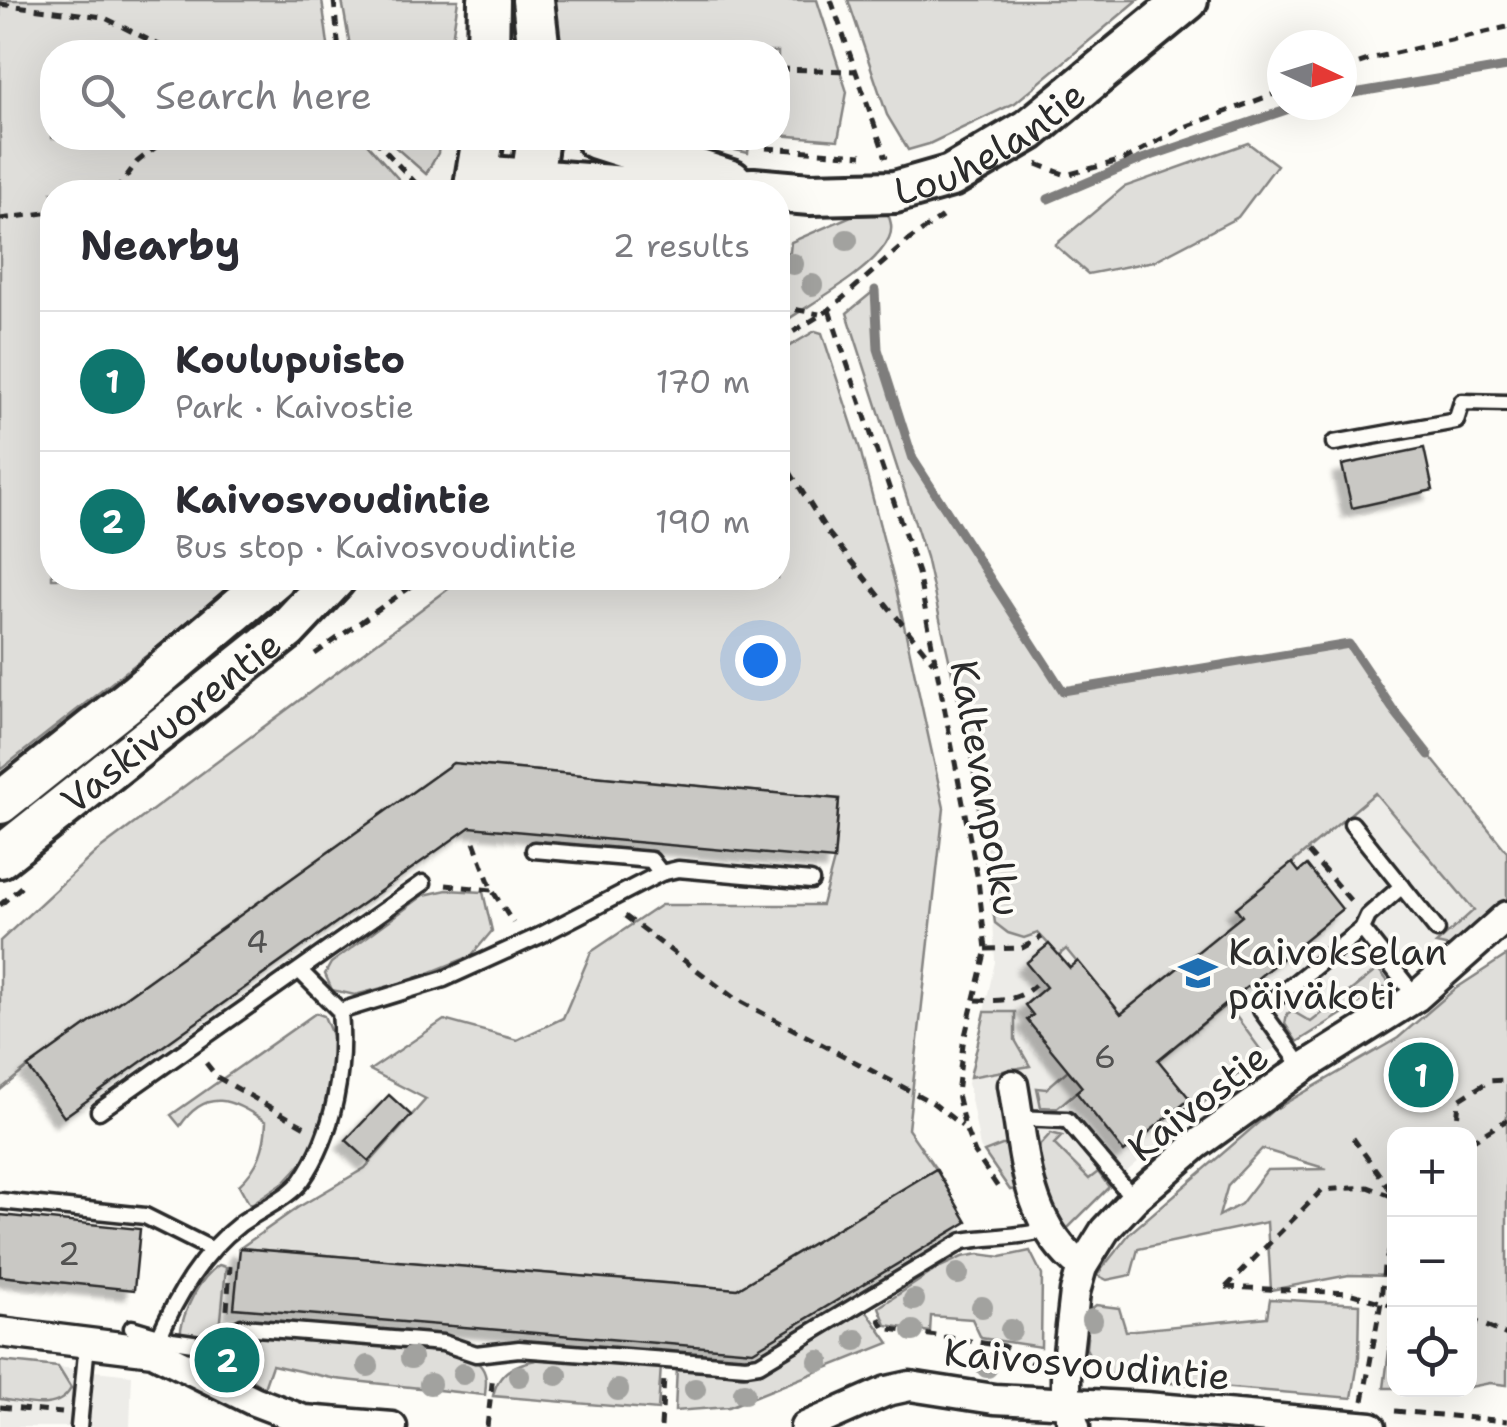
<!DOCTYPE html>
<html lang="en">
<head>
<meta charset="utf-8">
<style>
  body { margin:0; font-family:"Shantell Sans",sans-serif; background:#f7f7f7; color:#2b2b33 }
  .controls { position:absolute; right:30px; bottom:30px; display:grid; overflow:hidden; border-radius:20px; box-shadow:0 10px 40px #0002 }
  .controls button { width:90px; height:90px; display:grid; place-items:center; padding:0; border:0; border-bottom:2px solid #e1e1e2; background:#fff; color:#2b2b33; font:50px sans-serif }
  .compass { position:absolute; left:1267px; top:30px; width:90px; height:90px; border-radius:50%; background:#fff; box-shadow:0 10px 40px #0002; rotate:94deg }
  .you { position:absolute; left:760px; top:660px; width:35px; height:35px; margin:-25px; border:8px solid #fff; border-radius:50%; background:#1a73e8; box-shadow:0 0 0 15px #1a73e833 }
  .badge { display:grid; place-items:center; width:65px; height:65px; border-radius:50%; background:#0f766e; color:#fff; font-size:32px; font-weight:700 }
  .pin { position:absolute; translate:-50% -50%; border:5px solid #fff; box-shadow:0 2px 10px #0006 }
  .list { margin:0; padding:0; list-style:none }
  h2 { display:flex; justify-content:space-between; align-items:center; height:130px; margin:0; padding:0 40px; font-size:42px }
  h2 small { font-size:32px; font-weight:400; color:#7c7c81 }
  .list li { display:grid; grid-template-columns:65px 1fr auto; gap:30px; align-items:center; box-sizing:border-box; height:140px; padding:0 40px; border-top:2px solid #e1e1e2 }
  .list b { display:block; font-size:38px; white-space:nowrap }
  .list p { margin:0; font-size:32px; white-space:nowrap; color:#7c7c81 }
  .list em { font-size:32px; font-style:normal; color:#7c7c81 }
  .icon { flex:none; width:55px; height:55px; fill:none; stroke:currentColor; stroke-width:2; stroke-linecap:round; stroke-linejoin:round }
  .map { position:relative; flex:none; width:1507px; height:1427px; overflow:hidden }
  .search { position:absolute; background:#fff; box-shadow:0 10px 40px #0002; left:40px; top:40px; width:750px; height:110px; display:flex; align-items:center; gap:25px; box-sizing:border-box; padding:0 35px; border-radius:40px; color:#7c7c81; font-size:38px }
  .panel { position:absolute; background:#fff; box-shadow:0 10px 40px #0002; left:40px; top:180px; width:750px; height:410px; border-radius:40px }
  .map>svg:first-child { display:block }
  .built { fill:#edece8 }
  .green { fill:#dfdeda; stroke:#858482; stroke-width:2.5; fill-rule:evenodd }
  .lines { fill:none; stroke-linecap:round; stroke-linejoin:round }
  .stream { stroke:#7e7d7b; stroke-width:9 }
  .building { fill:#c9c8c4; stroke:#2b2b2b; stroke-width:2.5; filter:url(#shadow) }
  .service-casing { stroke:#2b2b2b; stroke-width:21 }
  .minor-casing { stroke:#2b2b2b; stroke-width:35 }
  .secondary-casing { stroke:#2b2b2b; stroke-width:48 }
  .path { stroke:#2b2b2b; stroke-width:5; stroke-dasharray:10 8; stroke-linecap:butt }
  .service { stroke:#fdfcf7; stroke-width:14 }
  .minor { stroke:#fdfcf7; stroke-width:28 }
  .secondary { stroke:#fdfcf7; stroke-width:40 }
  .tree { fill:#a2a29f }
  .labels { text-anchor:middle; dominant-baseline:central; stroke-width:8; stroke-linejoin:round; paint-order:stroke }
  .number-label { font-size:32px; fill:#525251 }
  .street-label { font-size:38px; fill:#2b2b2b; stroke:#fdfcf7 }
  .poi-label { font-size:38px; fill:#2b2b2b; stroke:#fdfcf7; text-anchor:start }
</style>
</head>
<body>
<div class="map">
<svg width="1507" height="1427" viewBox="0 0 1507 1427">
  <defs>
    <filter id="shadow"><feDropShadow dx="-9" dy="9" stdDeviation="2.5" flood-color="#0004"/></filter>
  </defs>
  <rect width="100%" height="100%" fill="#fdfcf7"/>
  <filter id="ink" filterUnits="userSpaceOnUse"><feTurbulence type="fractalNoise" baseFrequency=".01" numOctaves="2"/><feDisplacementMap in="SourceGraphic" scale="20" xChannelSelector="R" yChannelSelector="G"/><feConvolveMatrix kernelMatrix="1 2 1 2 8 2 1 2 1" color-interpolation-filters="sRGB"/></filter>
  <g filter="url(#ink)">
    <g class="built">
      <polygon points="1392,708 1507,852 1507,890 1475,911 1390,984 1297,1042 1263,1053 1109,1187 1063,1233 1013,1193 980,1147 968,1083 995,962 992,896"/>
      <polygon points="0,1361 132,1375 130,1427 0,1427"/>
    </g>
    <g class="green">
      <polygon points="0,0 322,0 329,52 52,52 52,138 362,138 410,192 52,192 52,578 238,578 178,631 0,770"/>
      <polygon points="342,0 458,0 450,52 351,52"/>
      <polygon points="555,0 817,0 847,92 838,140 778,135 778,52 561,52"/>
      <polygon points="848,0 1138,0 1015,103 929,144 908,150 887,115"/>
      <polygon points="385,138 440,138 438,153 426,174"/>
      <polygon points="684,138 750,138 748,153"/>
      <polygon points="1248,143 1277,165 1238,217 1154,261 1088,274 1055,245 1124,187"/>
      <path d="M888,214C891,222 893,229 889,238C876,268 815,301 787,320H778V252H790L791,242L851,216Z"/>
      <polygon points="875,290 878,349 913,459 1063,691 1349,644 1392,709 1507,852 1507,903 1454,948 1436,944 1474,910 1375,793 1292,863 1242,916 1163,1021 1181,1042 1227,1004 1263,1053 1197,1108 1066,949 1059,955 1038,933 1024,938 1008,933 995,923 969,748 926,557 847,313"/>
      <polygon points="815,331 822,333 860,449 895,584 944,808 908,1129 936,1169 737,1289 240,1248 297,1208 365,1168 426,1099 370,1070 444,1020 517,1040 563,1018 591,952 661,905 822,905 834,860 839,799 453,763 28,1067 0,1090 0,941 95,853 463,578 778,578 778,353"/>
      <polygon points="447,890 483,892 492,931 471,956 409,981 355,995 332,990 325,974 331,963 424,895"/>
      <path d="M1507,955V1385L1490,1383L1470,1387V1134H1394V1388H1384L1390,1343L1393,1276L1349,1275L1271,1290L1267,1222L1138,1249L1131,1275L1107,1280L1097,1275L1130,1233L1272,1111L1398,1038L1455,989ZM1262,1149L1327,1169L1267,1170L1241,1204L1219,1216L1228,1185Z"/>
      <polygon points="1378,969 1390,984 1297,1042 1285,1024 1287,1014 1292,1011 1311,1022"/>
      <polygon points="985,1012 1015,1012 1015,1040 1030,1066 970,1077"/>
      <path d="M316,1013L324,1016L334,1040L322,1130L310,1154L284,1182L250,1205L239,1185C259,1167 265,1147 266,1122C233,1099 206,1087 180,1126L171,1115Z"/>
      <polygon points="1068,1070 1082,1087 1057,1108 1041,1107 1037,1088 1046,1089"/>
      <polygon points="1051,1133 1062,1136 1054,1144 1089,1179 1098,1172 1109,1187 1063,1233 1055,1226 1038,1155 1040,1145"/>
      <polygon points="1002,1145 1007,1145 1015,1189 1010,1190 984,1152"/>
      <polygon points="1030,1251 1042,1275 1041,1347 981,1338 972,1319 931,1316 930,1332 886,1325 879,1307 940,1267 962,1257 979,1254 1001,1257"/>
      <path d="M219,1265L226,1267L220,1330C209,1338 192,1342 180,1335C183,1311 199,1278 219,1265Z"/>
      <polygon points="1270,1299 1360,1304 1359,1357 1352,1398 1158,1382 1109,1374 1092,1360 1086,1348 1090,1310 1096,1305 1119,1308 1126,1331 1267,1317"/>
      <polygon points="866,1310 889,1343 729,1407 675,1411 677,1367 743,1376 763,1369"/>
      <path d="M255,1336C292,1335 460,1341 480,1365C488,1374 486,1384 485,1395L336,1379L272,1365L264,1388L230,1366V1349L238,1340Z"/>
      <path d="M553,1357L661,1366L658,1410L493,1396C499,1365 526,1361 553,1357Z"/>
      <path d="M0,1361L58,1367L71,1388C58,1414 24,1402 0,1399Z"/>
    </g>
    <g class="lines">
      <g class="stream">
        <polyline points="1342,95 1507,67"/>
        <polyline points="1048,199 1142,159 1301,105"/>
        <polyline points="875,290 878,349 913,459 1063,691 1349,644 1392,708 1429,755"/>
      </g>
    </g>
    <g class="building">
      <polygon points="1424,448 1433,490 1352,508 1342,465"/>
      <polygon points="453,763 839,799 834,860 470,827 64,1117 28,1067"/>
      <polygon points="1292,863 1299,872 1307,865 1342,909 1158,1060 1190,1099 1124,1152 1076,1092 1082,1087 1027,1020 1033,1015 1025,1005 1046,987 1026,963 1049,944 1070,968 1078,961 1121,1014 1242,916 1236,908"/>
      <polygon points="389,1095 411,1115 369,1161 346,1140"/>
      <polygon points="936,1169 967,1222 753,1351 234,1308 240,1248 737,1289"/>
      <polygon points="0,1215 140,1229 134,1290 0,1276"/>
    </g>
    <g class="lines">
      <g class="service-casing">
        <g id="service">
          <polyline points="1334,443 1456,421 1462,402 1507,403"/>
          <polyline points="1352,824 1437,930"/>
          <polyline points="534,850 651,860 661,873"/>
          <polyline points="1362,929 1368,916 1402,886"/>
          <polyline points="300,971 340,1011"/>
          <polyline points="1303,1068 1261,1010 1362,929 1416,997"/>
          <polyline points="99,1111 423,883"/>
          <polyline points="1016,1118 1067,1120 1134,1199"/>
          <polyline points="0,1201 145,1216 211,1249"/>
          <path d="M132,1328L172,1340L207,1345L242,1327L443,1343L476,1354L519,1349L746,1366L759,1364L963,1241C991,1236 1019,1238 1046,1230"/>
          <path d="M157,1341C177,1296 201,1254 240,1224C259,1210 289,1198 302,1180C335,1133 345,1067 340,1011L444,979L541,935L661,873L678,869L811,881"/>
          <polyline points="79,1427 87,1343"/>
        </g>
      </g>
      <g class="minor-casing">
        <g id="minor">
          <path d="M1013,1085C1025,1152 1024,1223 1082,1267"/>
          <polyline points="0,1332 153,1351 254,1401 304,1420 392,1427"/>
          <polyline points="805,1427 887,1391 910,1386 994,1399 1146,1407 1371,1427"/>
          <polyline points="1075,1427 1066,1404 1066,1370 1075,1292 1082,1267 1105,1230 1134,1199 1196,1145 1303,1068 1416,997 1507,916"/>
        </g>
      </g>
      <g class="secondary-casing">
        <g id="secondary">
          <polyline points="533,0 539,52"/>
          <polyline points="488,52 489,0"/>
          <polyline points="596,138 731,181"/>
          <path id="s1" d="M478,176L692,192L753,189L810,194L895,192L951,176L1029,130L1187,0"/>
          <polyline points="474,192 483,138"/>
          <polyline points="530,192 538,138"/>
          <polyline points="0,803 136,695 274,578"/>
          <path id="s2" d="M0,857L287,629L335,578"/>
        </g>
      </g>
      <g class="path">
        <polyline points="334,0 339,52"/>
        <polyline points="831,0 886,158"/>
        <polyline points="0,4 103,17 173,52"/>
        <polyline points="778,69 855,71"/>
        <polyline points="1342,69 1374,58 1507,27"/>
        <polyline points="373,138 424,192"/>
        <polyline points="766,148 862,155"/>
        <polyline points="1037,164 1066,175 1123,160 1182,128 1282,91"/>
        <polyline points="115,192 137,162 167,138"/>
        <polyline points="0,219 52,212"/>
        <polyline points="778,306 819,314"/>
        <polyline points="829,310 918,573 978,880 986,949 963,1044 957,1094 965,1128 975,1153 1001,1192"/>
        <polyline points="778,341 829,310 909,240 942,217"/>
        <polyline points="778,458 788,469 827,531 933,662"/>
        <polyline points="315,654 423,578"/>
        <polyline points="474,842 492,890 513,923"/>
        <polyline points="1308,852 1352,902"/>
        <polyline points="446,885 492,890"/>
        <polyline points="0,905 21,887"/>
        <polyline points="625,916 734,998 933,1103 962,1126"/>
        <polyline points="986,949 1022,948 1042,937"/>
        <path d="M976,1000C999,1001 1017,1002 1035,985"/>
        <polyline points="206,1063 217,1077 305,1127"/>
        <polyline points="1191,1115 1186,1110 1193,1104"/>
        <polyline points="1456,1134 1459,1100 1489,1081 1507,1080"/>
        <polyline points="1353,1138 1394,1195"/>
        <polyline points="1470,1142 1507,1120"/>
        <polyline points="1226,1287 1322,1190 1368,1187 1394,1197"/>
        <polyline points="1226,1287 1349,1293 1394,1306"/>
        <polyline points="227,1310 230,1266"/>
        <polyline points="879,1318 884,1328 1003,1346 1038,1366"/>
        <polyline points="1470,1319 1507,1335"/>
        <polyline points="1363,1401 1381,1302 1384,1266 1394,1238"/>
        <polyline points="0,1407 62,1413"/>
        <polyline points="1395,1411 1507,1421"/>
        <polyline points="487,1427 493,1375"/>
        <polyline points="661,1427 664,1378"/>
      </g>
      <use href="#service" class="service"/>
      <use href="#minor" class="minor"/>
      <use href="#secondary" class="secondary"/>
    </g>
    <g class="tree">
      <circle cx="847" cy="240" r="11"/>
      <circle cx="793" cy="264" r="11"/>
      <circle cx="812" cy="285" r="11"/>
      <circle cx="958" cy="1274" r="11"/>
      <circle cx="914" cy="1300" r="11"/>
      <circle cx="982" cy="1307" r="11"/>
      <circle cx="1092" cy="1320" r="11"/>
      <circle cx="1011" cy="1330" r="11"/>
      <circle cx="913" cy="1331" r="11"/>
      <circle cx="856" cy="1340" r="11"/>
      <circle cx="411" cy="1358" r="11"/>
      <circle cx="819" cy="1361" r="11"/>
      <circle cx="368" cy="1366" r="11"/>
      <circle cx="987" cy="1367" r="11"/>
      <circle cx="463" cy="1374" r="11"/>
      <circle cx="557" cy="1375" r="11"/>
      <circle cx="519" cy="1376" r="11"/>
      <circle cx="430" cy="1384" r="11"/>
      <circle cx="695" cy="1389" r="11"/>
      <circle cx="618" cy="1390" r="11"/>
      <circle cx="744" cy="1393" r="11"/>
    </g>
  </g>
  <defs>
    <g id="school-bare" transform="scale(3)"><path d="M0-5L7-2L0 1L-7-2ZM-4 1L0 2.5L4 1V4Q0 6-4 4Z" fill="#1f6fb2" stroke="#fdfcf7" stroke-width="2.5" paint-order="stroke"/></g>
  </defs>
  <g fill-rule="evenodd">
    <use href="#school-bare" x="1198" y="973"/>
  </g>
  <g class="labels">
    <g class="number-label">
      <text x="257" y="941">4</text>
      <text x="1105" y="1056">6</text>
      <text x="69" y="1253">2</text>
    </g>
    <g class="street-label">
      <text stroke="none"><textPath href="#s1" startOffset="525">Louhelantie</textPath></text>
      <text stroke="none"><textPath href="#s2" startOffset="218">Vaskivuorentie</textPath></text>
      <text transform="translate(986 788) rotate(80)">Kaltevanpolku</text>
      <text transform="translate(1198 1102) rotate(-38)">Kaivostie</text>
      <text transform="translate(1087 1364) rotate(5)">Kaivosvoudintie</text>
    </g>
    <g class="poi-label">
      <text x="1228" y="951">Kaivokselan<tspan x="1228" dy="44">päiväkoti</tspan></text>
    </g>
  </g>
</svg>
<div class="controls">
<button>+</button>
<button>−</button>
<button><svg class="icon" aria-label="locate" viewBox="0 0 24 24"><circle cx="12" cy="12" r="6"/><path d="M12 2v4M12 18v4M2 12h4M18 12h4"/></svg></button>
</div>
<svg class="compass" viewBox="-18 -18 36 36"><path d="M0-13l5 13h-10z" fill="#e53935"/><path d="M0 13l5-13h-10z" fill="#7c7c81"/></svg>
<div class="you"></div>
<div class="pin badge" style="left:1421px;top:1075px">1</div>
<div class="pin badge" style="left:227px;top:1360px">2</div>
<div class="search"><svg class="icon" aria-label="search" viewBox="0 0 24 24"><circle cx="10" cy="10" r="6"/><path d="M15 15l6 6"/></svg>Search here</div>
<section class="panel">
<h2>Nearby<small>2 results</small></h2>
<ul class="list">
<li><span class="badge">1</span><div><b>Koulupuisto</b><p>Park · Kaivostie</p></div><em>170 m</em></li>
<li><span class="badge">2</span><div><b>Kaivosvoudintie</b><p>Bus stop · Kaivosvoudintie</p></div><em>190 m</em></li>
</ul>
</section>
</div>
</body>
</html>
